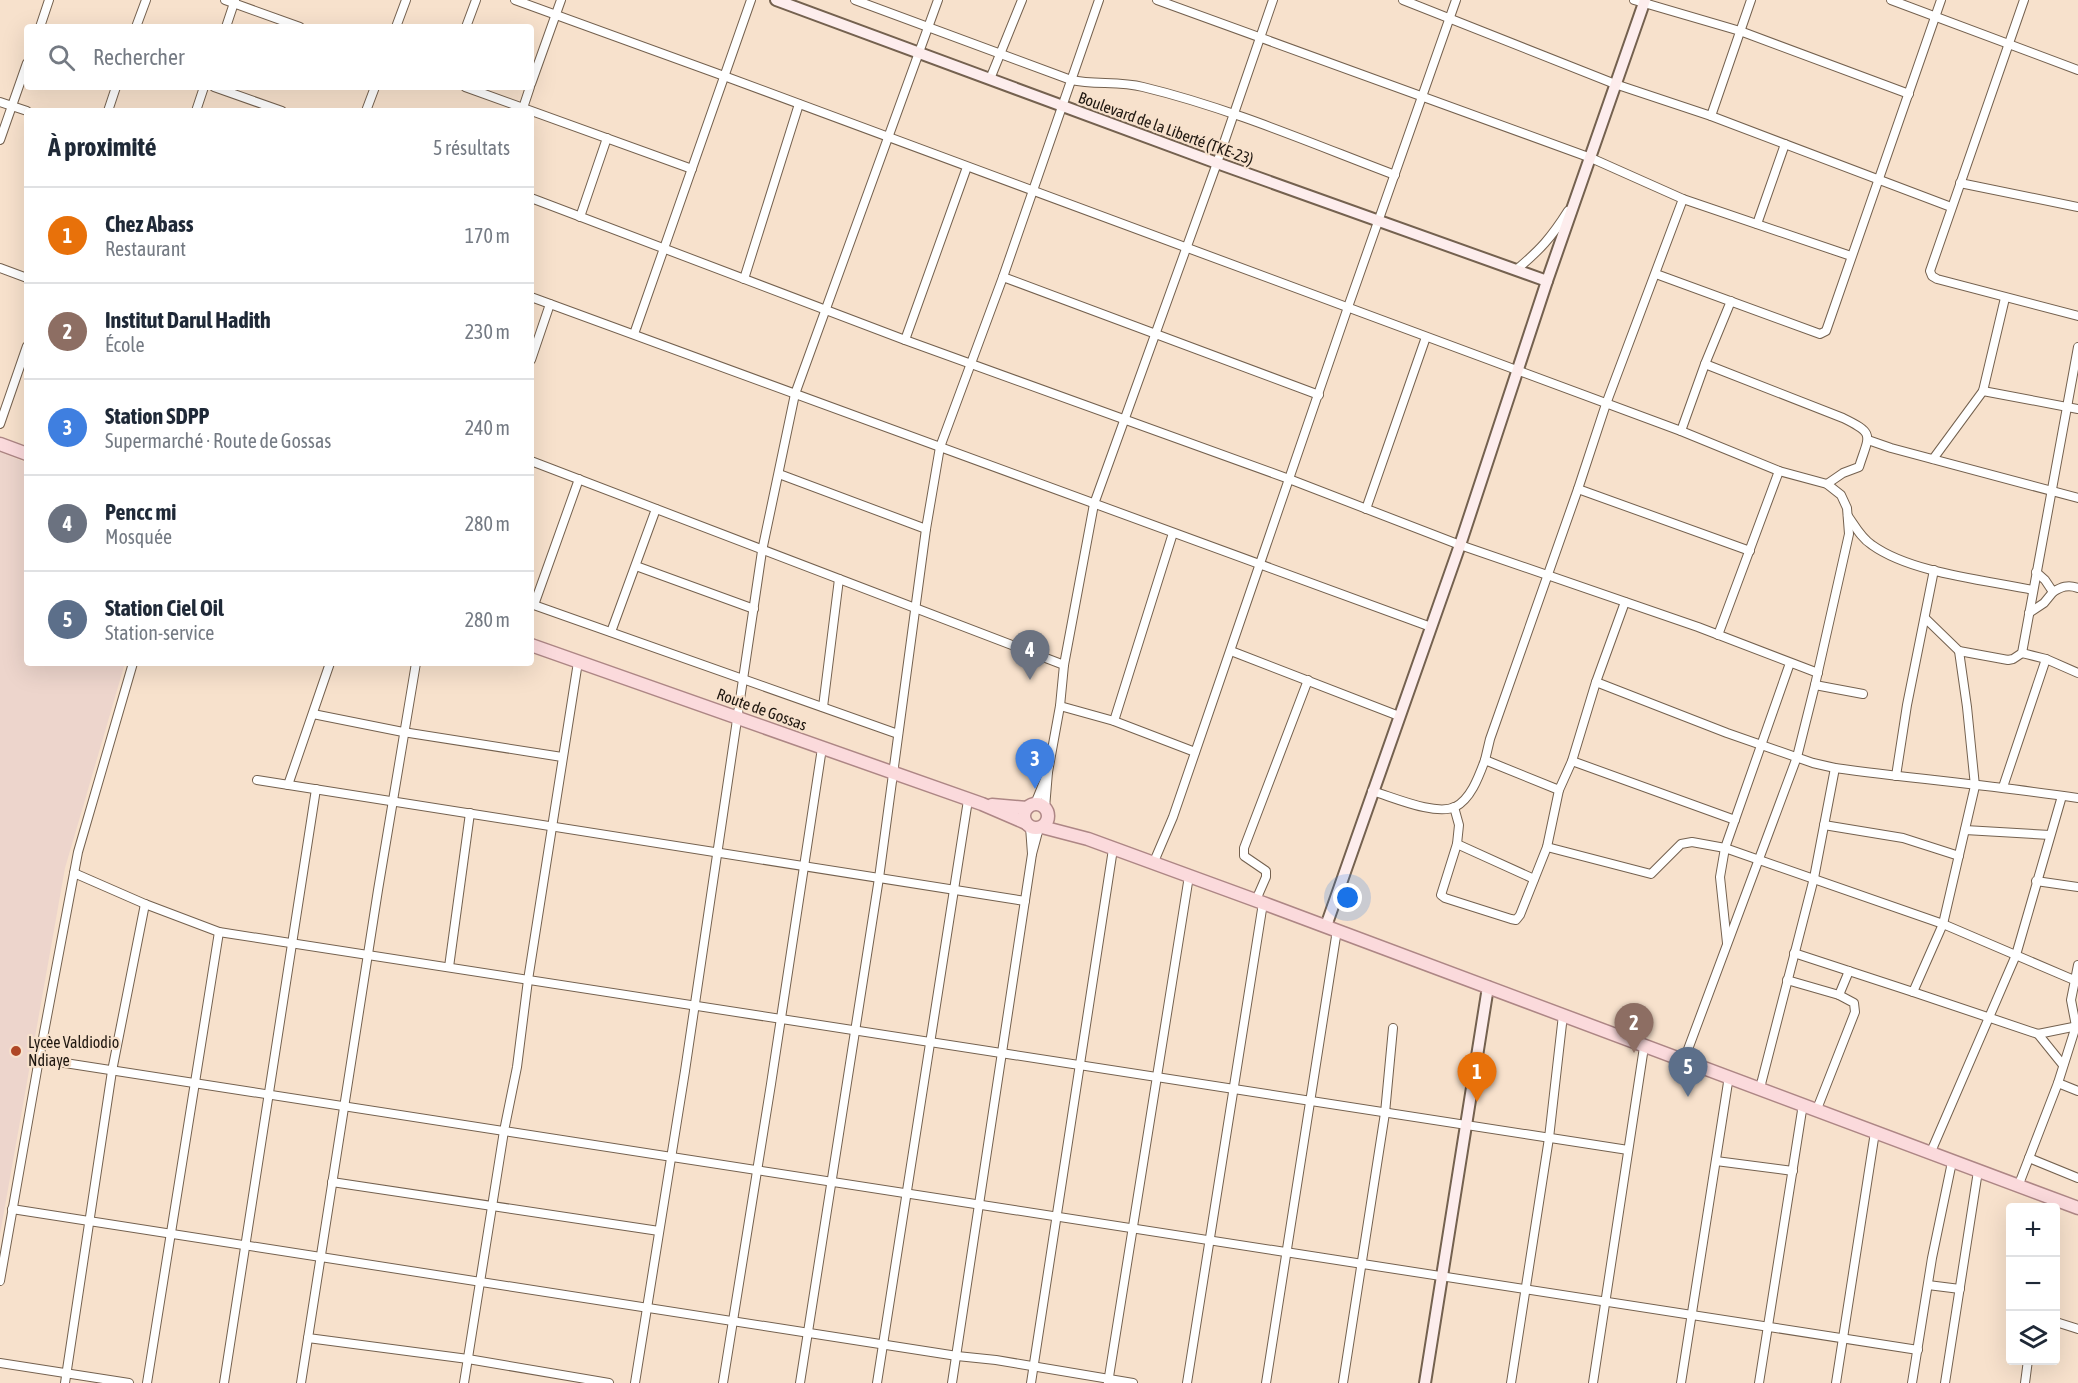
<!DOCTYPE html>
<html lang="fr">
<head>
<meta charset="utf-8">
<style>
  body { margin:0; font-family:"Asap Condensed",sans-serif; background:#f2f2f3; color:#1f2937 }
  .controls { position:absolute; right:18px; bottom:18px; display:grid; overflow:hidden; border-radius:6px; box-shadow:0 6px 24px #0002 }
  .controls button { width:54px; height:54px; display:grid; place-items:center; padding:0; border:0; border-bottom:2px solid #e0e1e3; background:#fff; color:#1f2937; font:30px sans-serif }
  .you { position:absolute; left:1348px; top:898px; width:21px; height:21px; margin:-15px; border:4px solid #fff; border-radius:50%; background:#1a73e8; box-shadow:0 0 0 9px #1a73e833 }
  .badge { display:grid; place-items:center; width:39px; height:39px; border-radius:50%; background:#af4725; color:#fff; font-size:20px; font-weight:700 }
  .pin { position:absolute; translate:-50% -50px; filter:drop-shadow(0 2px 3px #0008) }
  .pin::after { content:''; position:absolute; top:32px; width:21px; height:18px; background:inherit; clip-path:polygon(0 0,100% 0,50% 100%) }
  .list { margin:0; padding:0; list-style:none }
  h2 { display:flex; justify-content:space-between; align-items:center; height:78px; margin:0; padding:0 24px; font-size:26px }
  h2 small { font-size:20px; font-weight:400; color:#747a83 }
  .list li { display:grid; grid-template-columns:39px 1fr auto; gap:18px; align-items:center; box-sizing:border-box; height:96px; padding:0 24px; border-top:2px solid #e0e1e3 }
  .list b { display:block; font-size:22px; white-space:nowrap }
  .list p { margin:0; font-size:20px; white-space:nowrap; color:#747a83 }
  .list em { font-size:20px; font-style:normal; color:#747a83 }
  .icon { flex:none; width:33px; height:33px; fill:none; stroke:currentColor; stroke-width:2; stroke-linecap:round; stroke-linejoin:round }
  .map { position:relative; flex:none; width:2078px; height:1383px; overflow:hidden }
  .search { position:absolute; background:#fff; box-shadow:0 6px 24px #0002; left:24px; top:24px; width:510px; height:66px; display:flex; align-items:center; gap:15px; box-sizing:border-box; padding:0 21px; border-radius:6px; color:#747a83; font-size:22px }
  .panel { position:absolute; background:#fff; box-shadow:0 6px 24px #0002; left:24px; top:108px; width:510px; height:558px; border-radius:6px }
  .map>svg:first-child { display:block }
  .education { fill:#edd5cc }
  .lines { fill:none; stroke-linecap:round; stroke-linejoin:round }
  .street-casing { stroke:#74614f; stroke-width:10 }
  .secondary-casing { stroke:#74614f; stroke-width:14 }
  .primary-casing { stroke:#ad8685; stroke-width:15 }
  .street { stroke:#fff; stroke-width:8 }
  .secondary { stroke:#fdeded; stroke-width:10 }
  .primary { stroke:#fbdadc; stroke-width:12 }
  .poi-dot { fill:#af4725; stroke:#f7e1cc; stroke-width:2 }
  .labels { text-anchor:middle; dominant-baseline:central; stroke-width:4.5; stroke-linejoin:round; paint-order:stroke }
  .street-label { font-size:16px; fill:#1f1710; stroke:#f7e1cc }
  .poi-label { font-size:16px; fill:#1f1710; stroke:#f7e1cc; text-anchor:start }
</style>
</head>
<body>
<div class="map">
<svg width="2078" height="1383" viewBox="0 0 2078 1383">
  <rect width="100%" height="100%" fill="#f7e1cc"/>
  <polygon class="education" points="0,452 27,463 27,663 125,663 65,868 0,1234"/>
  <g class="lines">
    <g class="street-casing">
      <g id="street">
        <polyline points="225,0 300,27"/>
        <polyline points="515,0 724,76 1681,431 1779,471 1827,484 1841,495 1847,508 1849,534 1815,685 1797,757 1684,1060"/>
        <path d="M855,0L1071,80C1095,85 1119,81 1143,87C1230,108 1313,144 1395,175"/>
        <polyline points="1157,0 1591,158 1683,199 1851,256"/>
        <polyline points="1403,0 1615,84 1711,116 1951,207"/>
        <polyline points="1634,0 1740,31 1909,94"/>
        <polyline points="1891,0 2078,70"/>
        <polyline points="2024,0 1930,271 1932,276 1937,279 2078,316"/>
        <polyline points="40,27 49,0"/>
        <polyline points="136,27 146,0"/>
        <polyline points="226,27 235,0"/>
        <polyline points="396,27 406,0"/>
        <polyline points="466,27 476,0"/>
        <polyline points="990,79 1022,0"/>
        <polyline points="531,84 561,0"/>
        <polyline points="214,87 282,111"/>
        <polyline points="465,87 692,169"/>
        <polyline points="0,102 27,111"/>
        <polyline points="108,111 116,87"/>
        <polyline points="196,111 204,87"/>
        <polyline points="366,111 375,87"/>
        <polyline points="522,111 530,87"/>
        <polyline points="1711,116 1751,0"/>
        <polyline points="0,140 27,63"/>
        <polyline points="1960,183 2078,207"/>
        <polyline points="531,198 905,340 1289,479 1460,545 1698,627 1818,673"/>
        <polyline points="580,217 607,138"/>
        <polyline points="1757,224 1785,144"/>
        <polyline points="0,268 27,278"/>
        <path d="M1516,270C1540,250 1551,238 1568,211"/>
        <polyline points="1656,274 1820,334 1826,331 1941,0"/>
        <polyline points="1003,277 1319,395"/>
        <polyline points="744,279 799,104"/>
        <polyline points="531,297 1431,627"/>
        <polyline points="634,334 751,0"/>
        <polyline points="905,340 967,167"/>
        <polyline points="531,360 550,304"/>
        <path d="M1705,364L1843,418C1876,434 1869,435 1859,467L1843,473L1827,484"/>
        <polyline points="1983,391 2078,409"/>
        <polyline points="0,424 27,346"/>
        <polyline points="1681,431 1705,364 1731,301"/>
        <polyline points="1868,440 1891,448 2078,498"/>
        <polyline points="1933,459 1983,391 2005,298"/>
        <polyline points="531,461 1064,665"/>
        <polyline points="779,474 926,529"/>
        <polyline points="1578,489 1750,551"/>
        <polyline points="1366,509 1426,337"/>
        <path d="M1848,516C1855,526 1861,538 1872,545C1911,573 1985,580 2033,590"/>
        <polyline points="636,566 754,609"/>
        <path d="M2036,572L2045,580L2053,592C2061,587 2068,584 2078,588"/>
        <polyline points="531,604 898,734"/>
        <polyline points="534,605 579,479"/>
        <polyline points="2029,613 2044,603 2053,592"/>
        <polyline points="1925,618 1959,651 2008,660 2013,659 2022,653 2078,347"/>
        <polyline points="611,632 656,509"/>
        <polyline points="1718,635 1779,471"/>
        <polyline points="1231,651 1399,716"/>
        <polyline points="1959,651 1967,707 1975,786 1943,924 1913,992 2038,1034 2078,1026"/>
        <polyline points="2022,653 2046,659 2078,673"/>
        <path d="M1596,682L1727,733L1813,763L1835,768C1916,779 1997,786 2078,798"/>
        <polyline points="1815,685 1863,694"/>
        <polyline points="1060,706 1114,721 1195,752"/>
        <polyline points="823,707 839,579"/>
        <polyline points="313,714 403,732 562,757"/>
        <polyline points="1114,721 1173,533"/>
        <polyline points="1485,760 1490,739 1578,489 1606,404 1683,199"/>
        <polyline points="1572,761 1735,820"/>
        <polyline points="1048,772 1060,706 1064,665 1094,504 1217,163 1273,0"/>
        <polyline points="1896,776 1907,705 1934,570"/>
        <polyline points="257,780 1025,901"/>
        <polyline points="288,785 330,663"/>
        <polyline points="2003,787 2046,659"/>
        <path d="M1372,791C1393,797 1435,816 1455,807C1471,799 1479,776 1485,760L1559,790L1572,761L1596,682L1625,602"/>
        <polyline points="1035,804 1048,772 1045,808"/>
        <polyline points="1454,807 1459,825 1457,844 1441,895 1445,898 1511,919 1516,920 1520,915 1547,847 1651,874 1681,844 1692,842 1725,848 1943,924 2074,980"/>
        <polyline points="1824,825 1903,838 1959,856"/>
        <polyline points="1030,827 1032,854 1039,828"/>
        <polyline points="1965,830 2050,835"/>
        <polyline points="1457,844 1534,879"/>
        <polyline points="1547,847 1559,790"/>
        <polyline points="1153,864 1173,817 1348,307 1456,0"/>
        <polyline points="74,873 145,904 219,932 1628,1150"/>
        <polyline points="2036,881 2078,887"/>
        <polyline points="1256,900 1266,877 1266,871 1244,856 1244,848 1308,680"/>
        <polyline points="1727,943 1720,877 1725,848 1790,663"/>
        <polyline points="1794,953 1913,992"/>
        <polyline points="449,967 470,813"/>
        <polyline points="1787,980 1839,995"/>
        <polyline points="2038,1034 2063,1065"/>
        <polyline points="39,1059 1918,1350"/>
        <polyline points="2058,1083 2078,1091"/>
        <polyline points="1760,1088 1814,878 1835,768"/>
        <polyline points="1817,1109 1855,1012 1854,1003 1839,995 1849,971"/>
        <polyline points="1930,1154 2016,955 2062,796"/>
        <polyline points="2029,1158 2078,1178"/>
        <polyline points="1716,1161 1793,1171"/>
        <polyline points="332,1182 659,1231"/>
        <polyline points="2019,1184 2058,1083 2076,1026 2071,1000 2078,965"/>
        <polyline points="12,1209 957,1356 996,1360 1133,1383"/>
        <polyline points="0,1281 39,1059 78,852 133,663"/>
        <polyline points="1928,1285 1960,1289"/>
        <polyline points="2056,1322 2078,1329"/>
        <polyline points="308,1338 468,1359 609,1383"/>
        <polyline points="0,1363 129,1383"/>
        <polyline points="65,1383 112,1071 145,904"/>
        <polyline points="147,1383 219,932"/>
        <polyline points="224,1383 316,789"/>
        <polyline points="301,1383 378,890 416,663"/>
        <polyline points="464,1383 504,1131 517,1067 528,980 578,662"/>
        <polyline points="635,1383 685,1071 762,551 795,394 938,0"/>
        <polyline points="723,1383 771,1084 822,748"/>
        <polyline points="800,1383 879,878 926,529 940,447 1003,277 1099,0"/>
        <polyline points="877,1383 968,800"/>
        <polyline points="952,1383 1032,854"/>
        <polyline points="1031,1383 1113,849"/>
        <polyline points="1108,1383 1189,876"/>
        <polyline points="1187,1383 1263,903"/>
        <polyline points="1266,1383 1337,930"/>
        <polyline points="1343,1383 1385,1113 1393,1028"/>
        <polyline points="1511,1383 1549,1138 1563,1015"/>
        <polyline points="1593,1383 1644,1047"/>
        <polyline points="1681,1383 1729,1076"/>
        <polyline points="1759,1383 1803,1104"/>
        <polyline points="1836,1383 1875,1132"/>
        <polyline points="1912,1383 1932,1258 1952,1162"/>
        <polyline points="1945,1383 1978,1171"/>
        <polyline points="2025,1383 2028,1360"/>
      </g>
    </g>
    <g class="secondary-casing">
      <g id="secondary">
        <polyline points="776,0 1217,163 1547,281"/>
        <polyline points="1326,926 1460,545 1547,281 1645,0"/>
        <polyline points="1425,1383 1488,987"/>
      </g>
    </g>
    <g class="primary-casing">
      <g id="primary">
        <polyline points="0,444 27,454"/>
        <polyline points="531,645 982,804 1026,823"/>
        <circle cx="1036" cy="816" r="12"/>
        <polyline points="992,805 1027,808"/>
        <polyline points="1042,827 1088,839 1263,903 2078,1208"/>
      </g>
    </g>
    <use href="#street" class="street"/>
    <use href="#secondary" class="secondary"/>
    <use href="#primary" class="primary"/>
  </g>
  <circle class="poi-dot" cx="16" cy="1051" r="6"/>
  <g class="labels">
    <g class="street-label">
      <text transform="translate(1166 128) rotate(20)">Boulevard de la Liberté (TKE-23)</text>
      <text transform="translate(762 709) rotate(20)">Route de Gossas</text>
    </g>
    <g class="poi-label">
      <text x="28" y="1042">Lycèe Valdiodio<tspan x="28" dy="18">Ndiaye</tspan></text>
    </g>
  </g>
</svg>
<div class="controls">
<button>+</button>
<button>−</button>
<button><svg class="icon" aria-label="layers" viewBox="0 0 24 24"><path d="M12 4l9 5-9 5-9-5zM3 14l9 5 9-5"/></svg></button>
</div>
<div class="you"></div>
<div class="pin badge" style="left:1477px;top:1102px;background:#e8710a">1</div>
<div class="pin badge" style="left:1634px;top:1053px;background:#8d6e63">2</div>
<div class="pin badge" style="left:1035px;top:789px;background:#3f7fe0">3</div>
<div class="pin badge" style="left:1030px;top:680px;background:#6b7280">4</div>
<div class="pin badge" style="left:1688px;top:1097px;background:#5c6f8a">5</div>
<div class="search"><svg class="icon" aria-label="search" viewBox="0 0 24 24"><circle cx="10" cy="10" r="6"/><path d="M15 15l6 6"/></svg>Rechercher</div>
<section class="panel">
<h2>À proximité<small>5 résultats</small></h2>
<ul class="list">
<li><span class="badge" style="background:#e8710a">1</span><div><b>Chez Abass</b><p>Restaurant</p></div><em>170 m</em></li>
<li><span class="badge" style="background:#8d6e63">2</span><div><b>Institut Darul Hadith</b><p>École</p></div><em>230 m</em></li>
<li><span class="badge" style="background:#3f7fe0">3</span><div><b>Station SDPP</b><p>Supermarché · Route de Gossas</p></div><em>240 m</em></li>
<li><span class="badge" style="background:#6b7280">4</span><div><b>Pencc mi</b><p>Mosquée</p></div><em>280 m</em></li>
<li><span class="badge" style="background:#5c6f8a">5</span><div><b>Station Ciel Oil</b><p>Station-service</p></div><em>280 m</em></li>
</ul>
</section>
</div>
</body>
</html>
